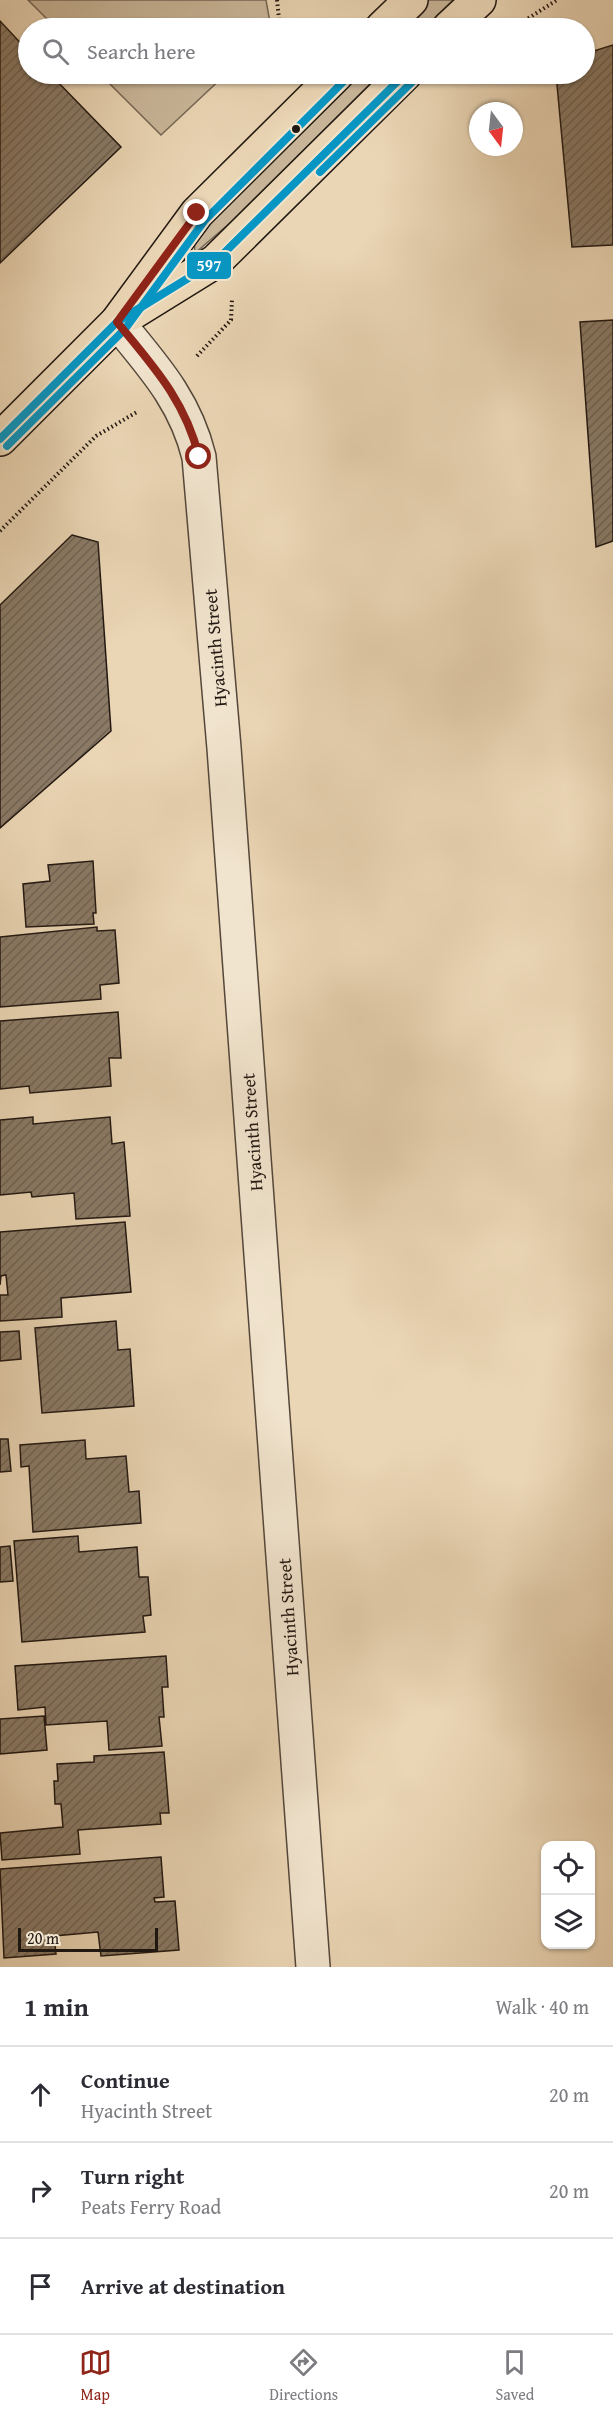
<!DOCTYPE html>
<html lang="en">
<head>
<meta charset="utf-8">
<style>
	body { margin:0; font-family:"Gentium Book Plus",serif; background:#f7f7f7; color:#2b2b33 }
	.controls { position:absolute; right:18px; bottom:18px; display:grid; overflow:hidden; border-radius:12px; box-shadow:0 2px 4px #0004 }
	.controls button { width:54px; height:54px; display:grid; place-items:center; padding:0; border:0; border-bottom:2px solid #e1e1e2; background:#fff; color:#2b2b33; font:30px sans-serif }
	.compass { position:absolute; left:469px; top:102px; width:54px; height:54px; border-radius:50%; background:#fff; box-shadow:0 2px 4px #0004; rotate:165deg }
	.scale { position:absolute; left:18px; bottom:15px; width:140px; box-sizing:border-box; padding-left:6px; border:3px solid #221812; border-top:0; font-size:16px; line-height:21px; white-space:nowrap; color:#221812; -webkit-text-stroke:4px #f1e4ce; paint-order:stroke }
	.stop { position:absolute; width:18px; height:18px; margin:-14px; border:4px solid #8f2418; border-radius:50%; background:#fff }
	.stop.end { background:#8f2418; border-color:#fff; box-shadow:0 2px 6px #0008 }
	.list { margin:0; padding:0; list-style:none }
	h2 { display:flex; justify-content:space-between; align-items:center; height:78px; margin:0; padding:0 24px; font-size:26px }
	h2 small { font-size:20px; font-weight:400; color:#7c7c81 }
	.list li { display:grid; grid-template-columns:39px 1fr auto; gap:18px; align-items:center; box-sizing:border-box; height:96px; padding:0 24px; border-top:2px solid #e1e1e2 }
	.list b { display:block; font-size:22px; white-space:nowrap }
	.list p { margin:0; font-size:20px; white-space:nowrap; color:#7c7c81 }
	.list em { font-size:20px; font-style:normal; color:#7c7c81 }
	.icon { flex:none; width:33px; height:33px; fill:none; stroke:currentColor; stroke-width:2; stroke-linecap:round; stroke-linejoin:round }
	.map { position:relative; flex:none; width:613px; height:1967px; overflow:hidden }
	.search { position:absolute; background:#fff; box-shadow:0 2px 4px #0004; left:18px; right:18px; top:18px; height:66px; display:flex; align-items:center; gap:15px; box-sizing:border-box; padding:0 21px; border-radius:33px; color:#7c7c81; font-size:22px }
	.sheet { height:366px; background:#fff }
	nav { display:flex; justify-content:space-around; align-items:center; box-sizing:border-box; height:84px; border-top:2px solid #e1e1e2; background:#fff; font-size:16px; color:#7c7c81 }
	nav a { display:grid; justify-items:center; gap:3px }
	nav .on { color:#8f2418 }
	.map>svg:first-child { display:block }
	.green { fill:#c8b598; stroke:#756655; stroke-width:1.5 }
	.building { fill:url(#building-hatch); stroke:#221812; stroke-width:1.5 }
	.lines { fill:none; stroke-linecap:round; stroke-linejoin:round }
	.minor-casing { stroke:#54473a; stroke-width:36 }
	.major-casing { stroke:#221812; stroke-width:36 }
	.path { stroke:#221812; stroke-width:4; stroke-dasharray:1.5 3; stroke-linecap:butt }
	.minor { stroke:#f1e4ce; stroke-width:33 }
	.major { stroke:#ead5b4; stroke-width:33 }
	.bus-1-casing { stroke:#f1e4ce; stroke-width:12 }
	.bus-2-casing { stroke:#f1e4ce; stroke-width:12 }
	.bus-1 { stroke:#0796c3; stroke-width:8 }
	.bus-2 { stroke:#0796c3; stroke-width:8 }
	.route { stroke:#8f2418; stroke-width:8 }
	.bus-dot { fill:#221812; stroke:#f1e4ce; stroke-width:2 }
	.labels { text-anchor:middle; dominant-baseline:central; stroke-width:6; stroke-linejoin:round; paint-order:stroke }
	.street-label { font-size:18px; fill:#221812; stroke:#f1e4ce }
	.line-badge { stroke:#f1e4ce; stroke-width:2 }
	.badge-label { font-size:16px; text-anchor:middle; font-weight:bold; fill:#fff }
</style>
</head>
<body>
<div class="map">
<svg width="613" height="1967" viewBox="0 0 613 1967">
	<defs>
		<pattern id="building-hatch" width="6" height="6" patternUnits="userSpaceOnUse" patternTransform="scale(1.5)"><rect width="6" height="6" fill="#8a7a66"/><path d="M-1 1l2-2M0 6l6-6M5 7l2-2" fill="none" stroke="#706353"/></pattern>
	</defs>
	<rect width="100%" height="100%" fill="#ead5b4"/>
	<filter id="stains"><feTurbulence type="fractalNoise" baseFrequency=".00333" numOctaves="4"/><feColorMatrix values="0 0 0 0 .2 0 0 0 0 .09 0 0 0 0 .02 0 0 0 .5 -.17"/></filter>
	<radialGradient id="worn" r=".72"><stop offset=".6" stop-color="#630" stop-opacity="0"/><stop offset="1" stop-color="#630" stop-opacity=".3"/></radialGradient>
	<path class="green" d="M28 0H266L271 28H56Z
		M428 0H453L425 28H400Z
		M100 74H226L161 135Z
		M355 74H380L237 217 195 253C195 250 194 247 195 244 202 215 327 102 355 74Z"/>
	<path class="building" d="M0 21 28 51V74H50L121 147 0 263Z
		M613 45V245L572 247 556 74H584V54Z
		M613 320V541L596 547 580 322Z
		M72 535 98 542 111 731 0 828V605Z
		M93 861 96 913H93L94 924 26 927 23 884 50 881 48 865Z
		M97 927V931L115 930 119 983 100 985 101 999 0 1007V937Z
		M118 1012 121 1058H109L111 1086 30 1093 29 1086 0 1089V1021Z
		M33 1117V1124L110 1117 112 1144 124 1142 130 1216 76 1219 74 1193 32 1197 31 1192 0 1195V1120Z
		M125 1222 131 1292 61 1298 62 1317 0 1321V1295H8L6 1275 1 1276 0 1285V1232Z
		M116 1321 118 1350 130 1349 134 1406 42 1413 35 1328Z
		M19 1331 21 1359 0 1361V1332Z
		M0 1439H8L11 1471 0 1472Z
		M85 1440 86 1459 126 1456 129 1492 139 1491 141 1523 33 1532 29 1466 21 1467 20 1445Z
		M78 1536 79 1552 137 1547 139 1577H148L151 1615 143 1616 145 1632 22 1642 14 1541Z
		M10 1546 13 1581 0 1582V1547Z
		M166 1656 168 1687H162L164 1717H159L162 1746 109 1750 107 1721 46 1725 45 1707 18 1710 15 1666Z
		M44 1716 47 1750 0 1754V1719Z
		M164 1752 169 1813H160L161 1824 78 1830 80 1854 2 1860 0 1833 63 1827 61 1804H55L54 1781H58L57 1764 94 1762V1756Z
		M161 1857 164 1897 154 1898 155 1902 175 1901 179 1950 101 1956 98 1932 54 1936 56 1954 4 1958 0 1869Z"/>
	<g class="lines">
		<defs>
			<path id="minor" d="M117 322C153 366 185 400 199 457L224 748 313 1967"/>
			<path id="major" d="M382 28 411 0
				M449 28 479 0
				M132 313 216 261 405 74
				M0 439 117 322 197 213 337 74"/>
		</defs>
		<use href="#minor" class="minor-casing"/>
		<use href="#major" class="major-casing"/>
		<path class="path" d="M277 0 280 28
			M513 28 557 0
			M446 80 455 74
			M197 356 231 320 232 299
			M0 531 96 436 137 412"/>
		<use href="#minor" class="minor"/>
		<use href="#major" class="major"/>
		<defs>
			<path id="bus-1" d="M0 439 117 322 216 261 405 74"/>
			<path id="bus-2" d="M320 172 412 82
				M7 446 125 329 205 220 344 81"/>
		</defs>
		<use href="#bus-1" class="bus-1-casing"/>
		<use href="#bus-2" class="bus-2-casing"/>
		<use href="#bus-1" class="bus-1"/>
		<use href="#bus-2" class="bus-2"/>
	</g>
	<g class="lines">
		<path class="route" d="M197 213 117 322C153 366 185 400 199 457"/>
	</g>
	<circle class="bus-dot" cx="296" cy="129" r="5"/>
	<g class="labels">
		<g class="street-label">
			<text transform="translate(215 648) rotate(-95)">Hyacinth Street</text>
			<text transform="translate(252 1132) rotate(-94)">Hyacinth Street</text>
			<text transform="translate(288 1617) rotate(-94)">Hyacinth Street</text>
		</g>
	</g>
	<rect class="line-badge" x="186" y="251" width="46" height="29" rx="6" fill="#0796c3"/>
	<g class="badge-label">
		<text x="209" y="271">597</text>
	</g>
	<rect width="100%" height="100%" filter="url(#stains)"/>
	<rect width="100%" height="100%" fill="url(#worn)"/>
</svg>
<div class="controls">
<button><svg class="icon" aria-label="locate" viewBox="0 0 24 24"><circle cx="12" cy="12" r="6"/><path d="M12 2v4M12 18v4M2 12h4M18 12h4"/></svg></button>
<button><svg class="icon" aria-label="layers" viewBox="0 0 24 24"><path d="M12 4l9 5-9 5-9-5zM3 14l9 5 9-5"/></svg></button>
</div>
<svg class="compass" viewBox="-18 -18 36 36"><path d="M0-13l5 13h-10z" fill="#e53935"/><path d="M0 13l5-13h-10z" fill="#7c7c81"/></svg>
<div class="scale">20 m</div>
<div class="stop" style="left:199px;top:457px"></div>
<div class="stop end" style="left:197px;top:213px"></div>
<div class="search"><svg class="icon" aria-label="search" viewBox="0 0 24 24"><circle cx="10" cy="10" r="6"/><path d="M15 15l6 6"/></svg>Search here</div>
</div>
<section class="sheet">
<h2>1 min<small>Walk · 40 m</small></h2>
<ul class="list">
<li><svg class="icon" aria-label="ahead" viewBox="0 0 24 24"><path d="M12 20V5M6 11l6-6 6 6"/></svg><div><b>Continue</b><p>Hyacinth Street</p></div><em>20 m</em></li>
<li><svg class="icon" aria-label="right" viewBox="0 0 24 24"><path d="M7 20v-9h11M14 6l5 5-5 5"/></svg><div><b>Turn right</b><p>Peats Ferry Road</p></div><em>20 m</em></li>
<li><svg class="icon" aria-label="arrive" viewBox="0 0 24 24"><path d="M6 21V4h12l-3 4 3 4H6"/></svg><div><b>Arrive at destination</b></div></li>
</ul>
</section>
<nav>
<a class="on"><svg class="icon" aria-label="map" viewBox="0 0 24 24"><path d="M3 6l6-2 6 2 6-2v14l-6 2-6-2-6 2zM9 4v14M15 6v14"/></svg>Map</a>
<a><svg class="icon" aria-label="directions" viewBox="0 0 24 24"><path d="M12 3l9 9-9 9-9-9zM9 14v-3h6M13 9l2 2-2 2"/></svg>Directions</a>
<a><svg class="icon" aria-label="saved" viewBox="0 0 24 24"><path d="M7 4h10v16l-5-4-5 4z"/></svg>Saved</a>
</nav>
</body>
</html>
